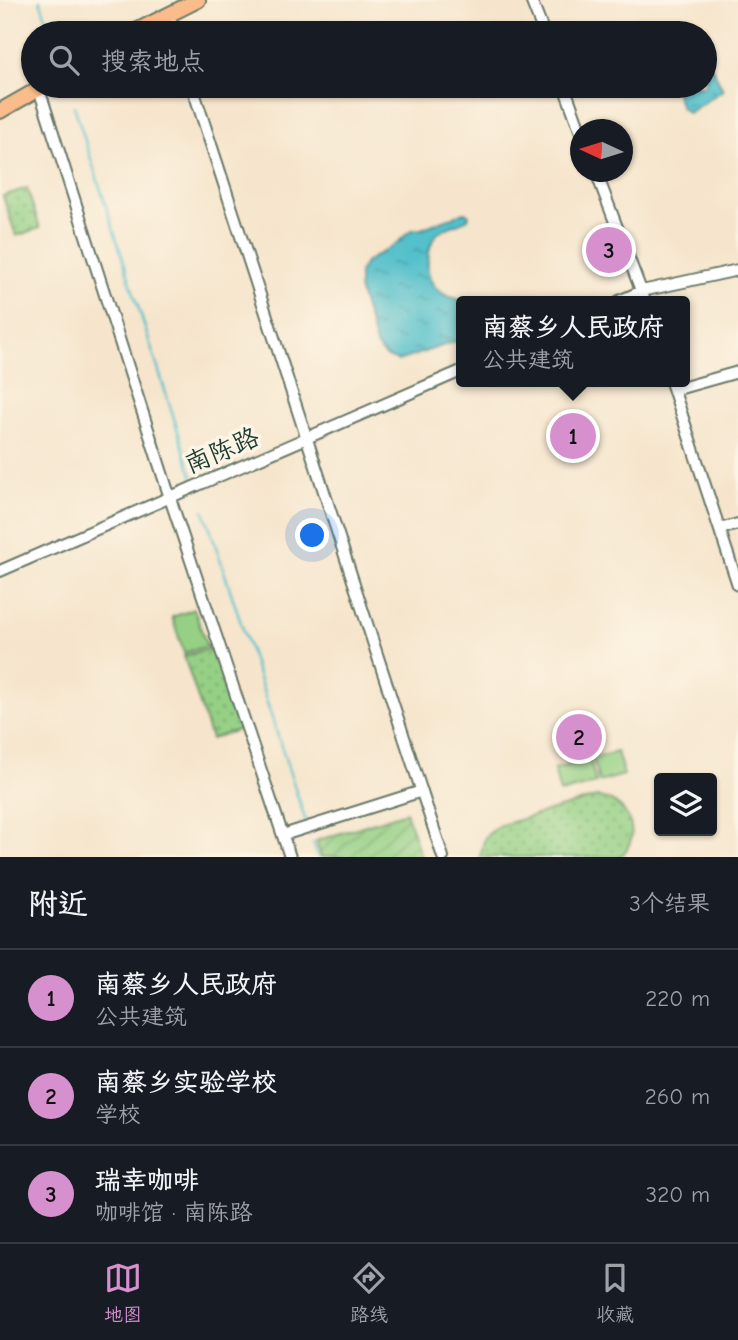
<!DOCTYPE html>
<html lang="zh">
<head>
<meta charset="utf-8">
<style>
	body { margin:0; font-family:"Comic Neue","LXGW WenKai TC",sans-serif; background:#20242c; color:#f1f3f6 }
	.controls { position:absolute; right:21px; bottom:21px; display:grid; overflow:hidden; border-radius:7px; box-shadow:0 2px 5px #0004 }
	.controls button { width:63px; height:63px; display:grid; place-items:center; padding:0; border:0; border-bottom:2px solid #363941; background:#171b24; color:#f1f3f6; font:35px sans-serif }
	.compass { position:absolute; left:570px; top:119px; width:63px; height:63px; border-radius:50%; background:#171b24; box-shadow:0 2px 5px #0004; rotate:274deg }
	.you { position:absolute; left:313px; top:536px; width:24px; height:24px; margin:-18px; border:5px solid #fff; border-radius:50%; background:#1a73e8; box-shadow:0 0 0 10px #1a73e833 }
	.badge { display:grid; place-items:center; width:46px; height:46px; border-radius:50%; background:#d690ce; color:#111; font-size:23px; font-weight:700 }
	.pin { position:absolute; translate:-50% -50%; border:4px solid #fff; box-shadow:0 2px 7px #0006 }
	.popup { position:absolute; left:456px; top:296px; width:234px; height:91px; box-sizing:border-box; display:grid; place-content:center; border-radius:7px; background:#171b24; filter:drop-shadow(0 2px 5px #0005); font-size:23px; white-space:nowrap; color:#9ea1a6 }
	.popup b { font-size:26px; color:#f1f3f6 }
	.popup::after { content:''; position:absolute; left:50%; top:100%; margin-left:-14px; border:14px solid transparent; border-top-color:#171b24 }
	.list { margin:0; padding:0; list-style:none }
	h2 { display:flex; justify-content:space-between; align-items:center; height:91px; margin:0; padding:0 28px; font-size:30px }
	h2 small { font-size:23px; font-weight:400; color:#9ea1a6 }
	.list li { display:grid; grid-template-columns:46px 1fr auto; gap:21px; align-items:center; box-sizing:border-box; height:98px; padding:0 28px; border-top:2px solid #363941 }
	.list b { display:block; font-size:26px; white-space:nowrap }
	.list p { margin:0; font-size:23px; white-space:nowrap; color:#9ea1a6 }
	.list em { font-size:23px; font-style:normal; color:#9ea1a6 }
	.icon { flex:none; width:38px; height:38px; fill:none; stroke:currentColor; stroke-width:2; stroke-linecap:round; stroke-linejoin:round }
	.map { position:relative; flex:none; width:738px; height:857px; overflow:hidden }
	.search { position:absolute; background:#171b24; box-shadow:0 2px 5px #0004; left:21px; right:21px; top:21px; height:77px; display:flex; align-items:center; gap:18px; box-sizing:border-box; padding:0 24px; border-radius:38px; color:#9ea1a6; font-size:26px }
	.sheet { height:385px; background:#171b24 }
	nav { display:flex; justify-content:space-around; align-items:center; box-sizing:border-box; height:98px; border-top:2px solid #363941; background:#171b24; font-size:19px; color:#9ea1a6 }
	nav a { display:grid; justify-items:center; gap:4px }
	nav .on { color:#d690ce }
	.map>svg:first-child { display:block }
	.grass { fill:url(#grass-dots); stroke:#5a865c; stroke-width:2 }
	.garden { fill:url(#garden-furrows); stroke:#5a865c; stroke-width:2 }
	.pitch { fill:#95d085; stroke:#5a865c; stroke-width:2 }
	.water { fill:url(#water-ripples); stroke:#397e80; stroke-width:2 }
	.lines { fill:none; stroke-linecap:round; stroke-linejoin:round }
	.stream { stroke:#53c0cb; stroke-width:2.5 }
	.minor-casing { stroke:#6a7869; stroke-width:14 }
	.major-casing { stroke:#6a7869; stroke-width:18 }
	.minor { stroke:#fff; stroke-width:10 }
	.major { stroke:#fabc8b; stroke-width:14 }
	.labels { text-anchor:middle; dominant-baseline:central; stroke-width:7; stroke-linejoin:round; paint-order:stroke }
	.street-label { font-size:26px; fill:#1f3d34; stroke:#fcf5e5 }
</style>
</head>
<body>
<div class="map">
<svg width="738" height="857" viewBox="0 0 738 857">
	<defs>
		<pattern id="grass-dots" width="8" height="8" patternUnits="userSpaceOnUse" patternTransform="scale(1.75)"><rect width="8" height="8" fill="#95d085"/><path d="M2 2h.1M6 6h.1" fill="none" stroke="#79aa6e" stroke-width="1.8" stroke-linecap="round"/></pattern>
		<pattern id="garden-furrows" width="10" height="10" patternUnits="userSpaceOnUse" patternTransform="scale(1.75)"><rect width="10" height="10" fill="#95d085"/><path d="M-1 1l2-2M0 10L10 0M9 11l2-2" fill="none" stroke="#79aa6e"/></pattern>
		<pattern id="water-ripples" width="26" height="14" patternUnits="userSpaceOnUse" patternTransform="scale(1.75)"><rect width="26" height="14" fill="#53c0cb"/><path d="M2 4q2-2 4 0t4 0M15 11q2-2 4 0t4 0" fill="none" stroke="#449da6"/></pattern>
	</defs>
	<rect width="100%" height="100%" fill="#fcf5e5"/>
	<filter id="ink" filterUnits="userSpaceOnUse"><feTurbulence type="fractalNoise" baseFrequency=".0143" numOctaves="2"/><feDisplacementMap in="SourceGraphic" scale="14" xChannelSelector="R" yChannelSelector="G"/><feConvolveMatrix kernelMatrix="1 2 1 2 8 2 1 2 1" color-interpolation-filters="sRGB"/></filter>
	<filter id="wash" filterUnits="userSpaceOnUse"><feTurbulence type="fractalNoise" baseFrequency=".00686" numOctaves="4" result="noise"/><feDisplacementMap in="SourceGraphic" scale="28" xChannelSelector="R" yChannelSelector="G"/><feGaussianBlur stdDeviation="1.57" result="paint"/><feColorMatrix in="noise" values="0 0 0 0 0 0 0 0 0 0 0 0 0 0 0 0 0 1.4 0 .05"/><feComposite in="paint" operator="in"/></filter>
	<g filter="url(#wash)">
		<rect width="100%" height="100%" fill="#f6e5cc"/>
		<path class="grass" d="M27 188 40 228 16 236 3 196Z
			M217 646 243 728 211 739 184 656Z
			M597 797C626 799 645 835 620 857H480L485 837 498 826Z"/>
		<path class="garden" d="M406 812 421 857H321L316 841Z"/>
		<path class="pitch" d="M194 609 207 646 184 653 172 617Z
			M617 752 624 775 599 782 593 758Z
			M590 760 596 783 560 793 554 769Z"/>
		<path class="water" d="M705 53 723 90 688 113 681 107 673 86H705Z
			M465 212 469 215 468 219C459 224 446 227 438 233 432 238 430 246 429 253 423 282 438 298 466 300L461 301 459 340 398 361 387 357 377 347 359 289V273L366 262 396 244 411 230 421 229Z"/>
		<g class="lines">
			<path class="stream" d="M40 0 51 33
				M74 106 193 478
				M204 510 306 822
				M313 843 318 857"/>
		</g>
	</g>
	<g filter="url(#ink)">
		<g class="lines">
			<defs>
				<path id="minor" d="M531 0 544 33
					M168 13 175 33
					M192 86 443 857
					M564 86 580 130
					M39 89 170 498 290 857
					M596 172 645 301
					M619 301 642 291 738 270
					M671 382 738 585
					M674 390 738 372
					M720 529 738 524
					M0 571 461 371
					M283 835 422 791"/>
				<path id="major" d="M132 33 198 0
					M0 111 44 86"/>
			</defs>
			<use href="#minor" class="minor-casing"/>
			<use href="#major" class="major-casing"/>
			<use href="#minor" class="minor"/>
			<use href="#major" class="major"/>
		</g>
	</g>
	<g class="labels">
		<g class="street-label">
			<text transform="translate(222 451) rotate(-23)">南陈路</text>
		</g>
	</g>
</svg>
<div class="controls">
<button><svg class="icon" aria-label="layers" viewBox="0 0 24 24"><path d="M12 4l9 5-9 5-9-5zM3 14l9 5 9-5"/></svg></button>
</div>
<svg class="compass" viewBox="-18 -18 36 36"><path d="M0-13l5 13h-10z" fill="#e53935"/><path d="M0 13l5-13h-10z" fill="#9ea1a6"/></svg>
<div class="you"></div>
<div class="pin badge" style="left:573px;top:436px">1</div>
<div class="popup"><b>南蔡乡人民政府</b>公共建筑</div>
<div class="pin badge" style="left:579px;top:737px">2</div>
<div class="pin badge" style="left:609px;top:250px">3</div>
<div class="search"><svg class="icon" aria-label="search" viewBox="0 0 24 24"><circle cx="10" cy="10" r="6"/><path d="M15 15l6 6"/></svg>搜索地点</div>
</div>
<section class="sheet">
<h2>附近<small>3个结果</small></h2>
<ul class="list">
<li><span class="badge">1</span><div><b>南蔡乡人民政府</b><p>公共建筑</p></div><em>220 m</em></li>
<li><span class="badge">2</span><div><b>南蔡乡实验学校</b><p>学校</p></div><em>260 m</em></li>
<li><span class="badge">3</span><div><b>瑞幸咖啡</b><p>咖啡馆 · 南陈路</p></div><em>320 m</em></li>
</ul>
</section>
<nav>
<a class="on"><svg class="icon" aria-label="map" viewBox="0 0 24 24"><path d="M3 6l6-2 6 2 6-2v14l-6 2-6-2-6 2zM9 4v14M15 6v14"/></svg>地图</a>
<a><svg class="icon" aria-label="directions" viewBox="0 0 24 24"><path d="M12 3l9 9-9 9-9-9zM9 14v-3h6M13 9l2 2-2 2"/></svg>路线</a>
<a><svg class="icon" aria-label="saved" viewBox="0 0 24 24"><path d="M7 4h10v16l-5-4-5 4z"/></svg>收藏</a>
</nav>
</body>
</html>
